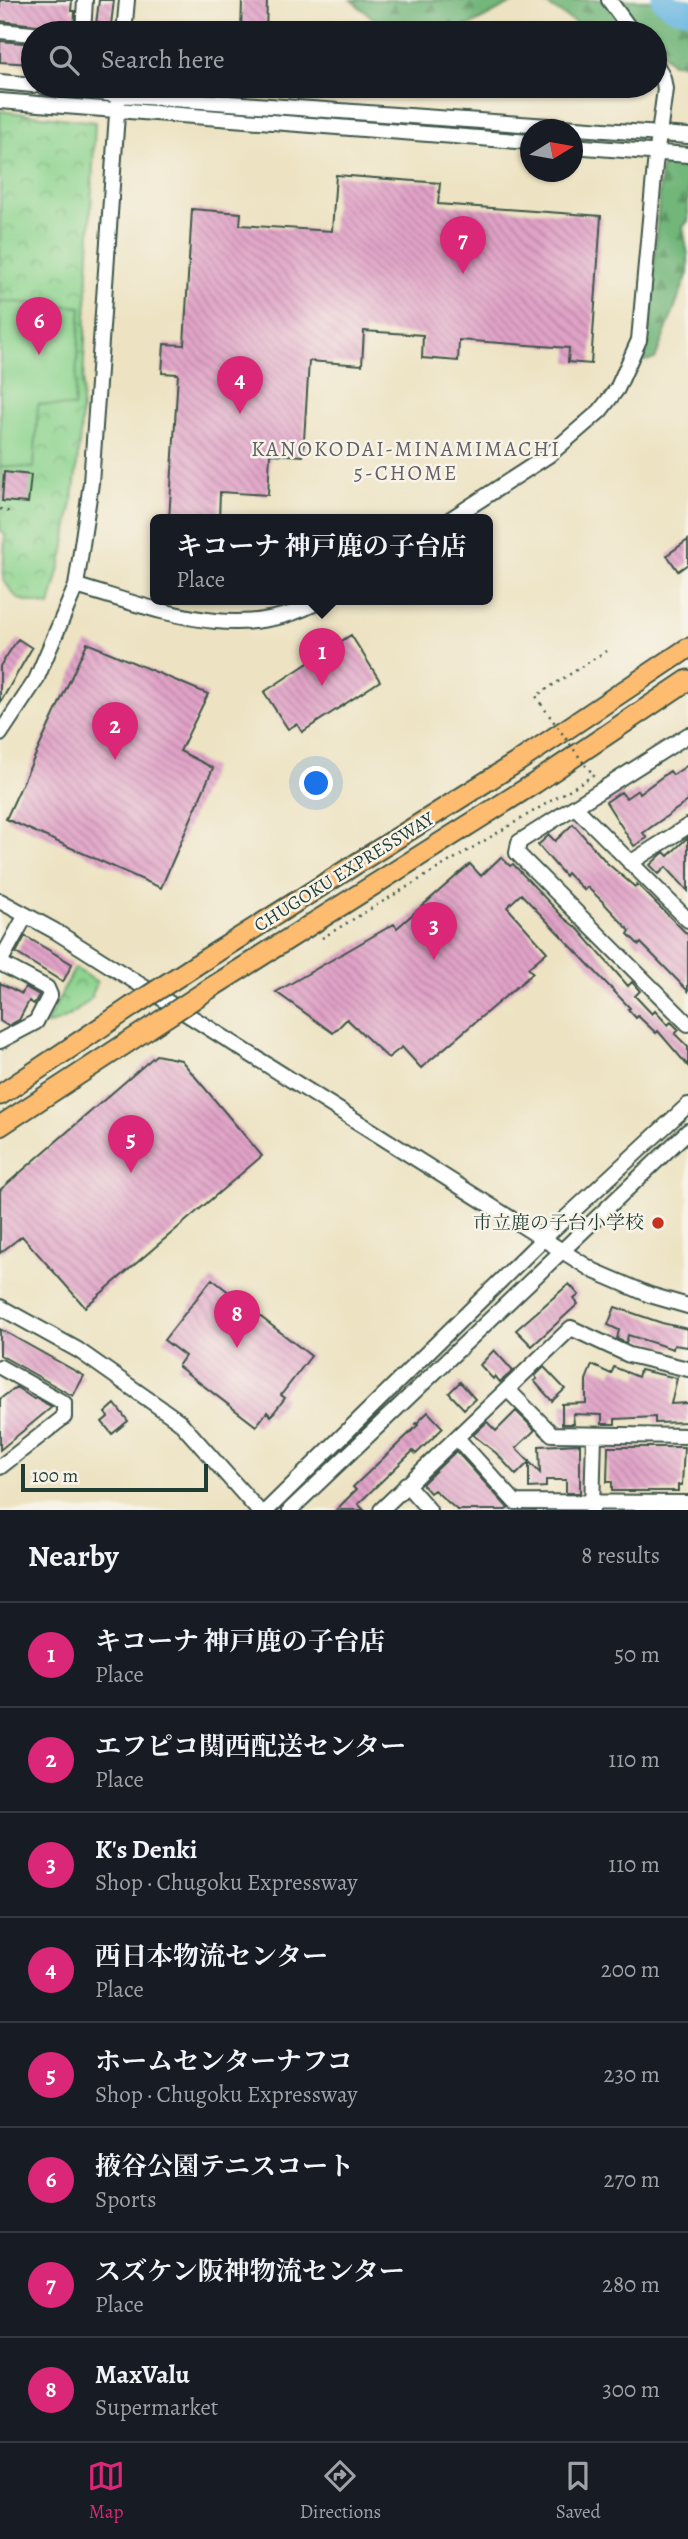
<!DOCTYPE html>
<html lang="en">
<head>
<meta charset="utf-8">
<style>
	body { margin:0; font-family:Alegreya,"Noto Serif JP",serif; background:#242831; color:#f1f3f6 }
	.compass { position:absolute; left:520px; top:119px; width:63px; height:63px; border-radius:50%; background:#171b24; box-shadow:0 2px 5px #0004; rotate:79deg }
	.scale { position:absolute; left:21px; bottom:18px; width:187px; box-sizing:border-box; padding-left:7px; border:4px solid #1f3d34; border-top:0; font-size:19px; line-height:24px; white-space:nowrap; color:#1f3d34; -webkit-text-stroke:5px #f7f3e8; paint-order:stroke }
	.you { position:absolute; left:317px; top:784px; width:24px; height:24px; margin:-18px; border:5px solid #fff; border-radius:50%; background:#1a73e8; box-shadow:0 0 0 10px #1a73e833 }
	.badge { display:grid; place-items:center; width:46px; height:46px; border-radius:50%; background:#db2777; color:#fff; font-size:23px; font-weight:700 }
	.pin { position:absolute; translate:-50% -58px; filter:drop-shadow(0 2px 4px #0008) }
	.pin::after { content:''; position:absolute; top:37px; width:24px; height:21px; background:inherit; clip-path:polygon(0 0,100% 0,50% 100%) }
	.popup { position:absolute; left:150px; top:514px; width:343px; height:91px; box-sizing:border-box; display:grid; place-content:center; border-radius:10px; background:#171b24; filter:drop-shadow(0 2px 5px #0005); font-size:23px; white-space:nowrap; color:#9ea1a6 }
	.popup b { font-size:26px; color:#f1f3f6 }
	.popup::after { content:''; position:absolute; left:50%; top:100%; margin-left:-14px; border:14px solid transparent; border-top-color:#171b24 }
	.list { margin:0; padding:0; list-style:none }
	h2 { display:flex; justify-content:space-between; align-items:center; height:91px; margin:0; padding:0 28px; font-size:30px }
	h2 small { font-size:23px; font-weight:400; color:#9ea1a6 }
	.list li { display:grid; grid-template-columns:46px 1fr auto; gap:21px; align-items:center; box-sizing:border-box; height:105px; padding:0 28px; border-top:2px solid #363941 }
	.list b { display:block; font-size:26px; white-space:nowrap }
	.list p { margin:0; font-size:23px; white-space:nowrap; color:#9ea1a6 }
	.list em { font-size:23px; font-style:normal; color:#9ea1a6 }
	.icon { flex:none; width:38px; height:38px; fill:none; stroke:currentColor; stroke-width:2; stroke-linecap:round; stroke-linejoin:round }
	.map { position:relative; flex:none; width:688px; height:1510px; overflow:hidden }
	.search { position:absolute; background:#171b24; box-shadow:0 2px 5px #0004; left:21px; right:21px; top:21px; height:77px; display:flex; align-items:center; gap:18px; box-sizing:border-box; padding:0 24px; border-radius:38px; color:#9ea1a6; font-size:26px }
	.sheet { height:931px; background:#171b24 }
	nav { display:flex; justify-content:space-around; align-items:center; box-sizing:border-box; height:98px; border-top:2px solid #363941; background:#171b24; font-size:19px; color:#9ea1a6 }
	nav a { display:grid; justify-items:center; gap:4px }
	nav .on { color:#db2777 }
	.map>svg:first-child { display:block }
	.forest { fill:url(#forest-firs); stroke:#487a57; stroke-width:2 }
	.park { fill:url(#park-crowns); stroke:#568862; stroke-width:2 }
	.pitch { fill:#8dd48f; stroke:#568862; stroke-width:2 }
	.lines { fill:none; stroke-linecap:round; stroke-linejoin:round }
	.river { stroke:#68b6e2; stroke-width:23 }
	.building { fill:url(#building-back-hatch) }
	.minor-casing { stroke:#3e5649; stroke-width:18 }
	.highway-casing { stroke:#3e5649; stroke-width:23 }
	.path { stroke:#3e5649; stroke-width:2.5; stroke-dasharray:2 5; stroke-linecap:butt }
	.minor { stroke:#fff; stroke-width:14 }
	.highway { stroke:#fdbc70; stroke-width:19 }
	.highway-bridge-casing { stroke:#3e5649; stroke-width:23; stroke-linecap:butt }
	.path-bridge { stroke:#3e5649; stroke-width:2.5; stroke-dasharray:2 5; stroke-linecap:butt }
	.highway-bridge { stroke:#fdbc70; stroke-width:19 }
	.poi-dot { fill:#c8321e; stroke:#f7f3e8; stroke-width:2.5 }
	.labels { text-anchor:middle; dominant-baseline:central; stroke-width:5; stroke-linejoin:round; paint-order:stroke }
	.street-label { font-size:19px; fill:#1f3d34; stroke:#f7f3e8 }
	.poi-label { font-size:19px; fill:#1f3d34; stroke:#f7f3e8; text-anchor:end }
	.neighbourhood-label { font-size:21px; letter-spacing:2px; fill:#636067; stroke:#f7f3e8 }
</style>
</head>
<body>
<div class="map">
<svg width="688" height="1510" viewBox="0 0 688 1510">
	<defs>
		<pattern id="forest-firs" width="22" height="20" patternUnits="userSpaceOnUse" patternTransform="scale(1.75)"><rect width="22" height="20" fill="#72b67a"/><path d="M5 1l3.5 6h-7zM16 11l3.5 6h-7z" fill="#5d9565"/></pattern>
		<pattern id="park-crowns" width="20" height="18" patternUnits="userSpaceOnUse" patternTransform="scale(1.75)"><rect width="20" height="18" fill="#8dd48f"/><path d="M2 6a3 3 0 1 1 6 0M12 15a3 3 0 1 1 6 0" fill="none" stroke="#73ad76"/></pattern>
		<pattern id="building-back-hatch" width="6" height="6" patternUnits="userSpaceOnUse" patternTransform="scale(1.75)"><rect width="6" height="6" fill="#e1a2c7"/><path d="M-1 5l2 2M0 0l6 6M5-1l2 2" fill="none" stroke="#b685a2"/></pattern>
	</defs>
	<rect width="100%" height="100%" fill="#f7f3e8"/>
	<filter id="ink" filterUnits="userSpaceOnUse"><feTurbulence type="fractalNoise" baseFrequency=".0143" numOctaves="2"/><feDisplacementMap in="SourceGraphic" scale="14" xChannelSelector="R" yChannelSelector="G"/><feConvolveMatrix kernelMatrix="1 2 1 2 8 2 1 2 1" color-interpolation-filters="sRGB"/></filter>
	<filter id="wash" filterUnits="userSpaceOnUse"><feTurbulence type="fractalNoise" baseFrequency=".00686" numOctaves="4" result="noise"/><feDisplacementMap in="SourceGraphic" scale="28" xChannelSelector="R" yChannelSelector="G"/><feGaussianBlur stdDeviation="1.57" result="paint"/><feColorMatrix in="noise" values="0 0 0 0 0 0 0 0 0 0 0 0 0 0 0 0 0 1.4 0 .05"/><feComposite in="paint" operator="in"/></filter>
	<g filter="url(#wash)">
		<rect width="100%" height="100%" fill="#ede3c3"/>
		<path class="forest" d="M351 0H656L688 20V64L672 63 655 46V33H583L580 26 541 1 526 0 510 4 471 25 433 32 378 22Z
			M675 160 688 162V221L683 227 688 256V273L655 359 638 362 650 325 661 168Z"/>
		<path class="park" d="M0 111 95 122 81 426 75 483 64 551 50 606 18 599 3 580 5 534 0 530Z
			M75 968 97 982 94 991 91 994 93 996C82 1008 63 1023 46 1024Z"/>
		<path class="pitch" d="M0 301 81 307 74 407 38 404 34 468 0 466Z"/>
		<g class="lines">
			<path class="river" d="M663 0 674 8 688 10"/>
		</g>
		<g id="blocks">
			<path class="building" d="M0 0H72L71 11H75L74 29 0 21Z
				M99 0H114L110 33H95Z
				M242 0H267L266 33H241Z
				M0 41 33 44V64L0 62Z
				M336 175 440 183 438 204 601 216 591 364 568 362 569 348 459 340 458 361 422 358 423 335 364 331 362 365 309 361 303 456 270 454 268 495 220 492 219 520H169L178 374 162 373 164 344 184 345 192 209 241 213 240 225 332 231Z
				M4 472 31 475 28 503 2 501Z
				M688 540V564L678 571 667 555Z
				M351 635 380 681 302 732 297 724 288 729 264 692Z
				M18 639 32 648 0 703V666Z
				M87 643 208 694 180 751 213 768 161 888 6 819Z
				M688 765V801L643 833 647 838 634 846 606 802 621 792 626 798 638 790 640 793 670 771 673 775Z
				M573 824 607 863 635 887 637 884 688 935V991L641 943 639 945 628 934 630 931 601 900 587 887 584 890 567 873 565 876 538 845 549 835 555 841Z
				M688 837V891L666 867 659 874 650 865 664 852 668 856Z
				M501 857 510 866 513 864 564 918 579 930 628 986 632 982 640 991 635 996 652 1014 655 1011 668 1025 671 1022 679 1030 675 1034 688 1047V1066L658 1031 656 1033 638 1016 636 1018 628 1009 630 1008 521 894 507 907 547 952 528 968 533 973 421 1068 402 1047 388 1058 347 1019 333 1033 276 992 394 924 397 928 470 864 481 876Z
				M25 936 72 964 63 982 16 953Z
				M0 983 22 994 25 987 39 995 34 1004 29 1001 19 1020 8 1026 0 1021Z
				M156 1055 181 1060 262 1156 85 1307 22 1236 0 1253V1190Z
				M212 1279 311 1356 281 1395 285 1398 271 1416 267 1412 256 1426 178 1366 185 1356 164 1340Z
				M569 1284 579 1295 574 1299 578 1304 532 1346 516 1330Z
				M615 1307 662 1323 688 1329V1347L674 1345 673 1349 628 1335 626 1343 617 1339 619 1330 608 1325Z
				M0 1329 84 1376 73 1396 0 1355Z
				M494 1350 513 1371 500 1382 495 1376 493 1379 480 1365Z
				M592 1365 611 1374 614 1367 638 1377 640 1370 677 1378 671 1404 688 1403V1422L655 1423V1417L615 1419V1424H602V1415L573 1414 574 1424H562V1404L586 1403V1380Z
				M544 1367 565 1389 552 1401 534 1381 537 1379 535 1376Z
				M460 1382 475 1399 464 1409 449 1393Z
				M16 1387 34 1399 36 1398 52 1407 0 1450V1399Z
				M115 1404 128 1421 112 1434 102 1422 108 1417 105 1413Z
				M516 1411 535 1430 516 1448 540 1473 539 1446 580 1444V1493H566V1480H546V1487L529 1488V1462L516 1475 496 1453 473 1435 487 1422 496 1431Z
				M428 1412 443 1428 416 1454 413 1451 358 1504 364 1510H336L356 1490 353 1487 418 1425 416 1424Z
				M608 1447H684L682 1485H678V1491H612V1482H607Z
				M456 1451 508 1508 506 1510H457L434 1490 430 1493 422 1484Z"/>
		</g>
	</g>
	<g filter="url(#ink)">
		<use href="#blocks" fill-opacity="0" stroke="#3e5649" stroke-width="2"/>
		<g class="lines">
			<defs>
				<path id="minor" d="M609 0 633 33
					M0 31 33 34
					M83 33 85 0
					M124 33 127 0
					M0 82 33 85
					M43 86 118 95 688 136
					M0 101 530 142
					M572 146 688 155
					M449 520 549 455 600 411 617 389 639 340 655 165 665 89 663 78 655 62
					M76 586C157 609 241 646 321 600
					M0 734 36 680 76 586 91 483 119 86
					M688 735 519 842 517 853 688 1024
					M575 807 688 920
					M630 863 688 826
					M0 901 55 931 594 1271 650 1295 688 1306
					M0 962 26 915
					M0 963 47 988 50 995 36 1022 0 1041
					M0 1307 78 1350 179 1421 258 1510
					M0 1367 64 1403V1417L0 1467
					M508 1390 552 1434 688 1436
					M457 1438 515 1502 688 1503
					M406 1484 429 1510
					M267 1510 544 1238 688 1105
					M290 1510 688 1131
					M381 1510 571 1328 629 1355 688 1369
					M592 1510 594 1435"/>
				<path id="highway" d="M196 965 519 761 688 648
					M212 987 535 783 688 680
					M0 1095 131 1007
					M0 1126 148 1029"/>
			</defs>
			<use href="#minor" class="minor-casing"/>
			<use href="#highway" class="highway-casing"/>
			<path class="path" d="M0 509 10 512
				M541 704 536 696 606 651
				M322 938 594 775 585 765"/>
			<use href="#minor" class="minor"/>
			<use href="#highway" class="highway"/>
			<defs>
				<path id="highway-bridge" d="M131 1007 196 965
					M148 1029 212 987"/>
			</defs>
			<use href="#highway-bridge" class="highway-bridge-casing"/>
			<path class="path-bridge" d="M541 704 585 765"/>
			<use href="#highway-bridge" class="highway-bridge"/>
		</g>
	</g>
	<circle class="poi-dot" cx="658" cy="1223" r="7"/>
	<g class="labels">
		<g class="street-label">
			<text transform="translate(344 872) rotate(-32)">CHUGOKU EXPRESSWAY</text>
		</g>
		<g class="poi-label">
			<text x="644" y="1223">市立鹿の子台小学校</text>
		</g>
		<g class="neighbourhood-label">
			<text x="406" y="449">KANOKODAI-MINAMIMACHI<tspan x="406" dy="24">5-CHOME</tspan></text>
		</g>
	</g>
</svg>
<svg class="compass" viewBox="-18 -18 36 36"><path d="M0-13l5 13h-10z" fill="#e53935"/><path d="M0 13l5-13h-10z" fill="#9ea1a6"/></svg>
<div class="scale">100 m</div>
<div class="you"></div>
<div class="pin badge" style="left:322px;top:686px">1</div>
<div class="popup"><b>キコーナ 神戸鹿の子台店</b>Place</div>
<div class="pin badge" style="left:115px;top:760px">2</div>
<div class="pin badge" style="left:434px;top:960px">3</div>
<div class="pin badge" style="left:240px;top:414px">4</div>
<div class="pin badge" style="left:131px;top:1173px">5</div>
<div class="pin badge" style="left:39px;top:355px">6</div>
<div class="pin badge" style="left:463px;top:274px">7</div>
<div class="pin badge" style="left:237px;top:1348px">8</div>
<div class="search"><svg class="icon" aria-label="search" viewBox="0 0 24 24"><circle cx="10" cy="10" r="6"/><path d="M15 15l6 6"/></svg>Search here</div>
</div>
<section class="sheet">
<h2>Nearby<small>8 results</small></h2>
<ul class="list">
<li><span class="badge">1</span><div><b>キコーナ 神戸鹿の子台店</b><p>Place</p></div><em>50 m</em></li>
<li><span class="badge">2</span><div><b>エフピコ関西配送センター</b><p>Place</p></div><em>110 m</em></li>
<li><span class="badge">3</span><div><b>K's Denki</b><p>Shop · Chugoku Expressway</p></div><em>110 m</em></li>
<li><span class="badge">4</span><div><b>西日本物流センター</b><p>Place</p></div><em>200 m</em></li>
<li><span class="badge">5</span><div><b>ホームセンターナフコ</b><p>Shop · Chugoku Expressway</p></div><em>230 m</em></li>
<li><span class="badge">6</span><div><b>掖谷公園テニスコート</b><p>Sports</p></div><em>270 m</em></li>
<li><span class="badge">7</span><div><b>スズケン阪神物流センター</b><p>Place</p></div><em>280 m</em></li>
<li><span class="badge">8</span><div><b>MaxValu</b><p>Supermarket</p></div><em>300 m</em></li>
</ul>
</section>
<nav>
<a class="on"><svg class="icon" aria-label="map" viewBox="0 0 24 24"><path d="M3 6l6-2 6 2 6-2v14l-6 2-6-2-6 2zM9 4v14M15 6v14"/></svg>Map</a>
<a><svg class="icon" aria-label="directions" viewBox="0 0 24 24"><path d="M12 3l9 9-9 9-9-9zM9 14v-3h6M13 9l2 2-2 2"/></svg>Directions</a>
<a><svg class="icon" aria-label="saved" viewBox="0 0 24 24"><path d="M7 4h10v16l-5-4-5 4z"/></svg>Saved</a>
</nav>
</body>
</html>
